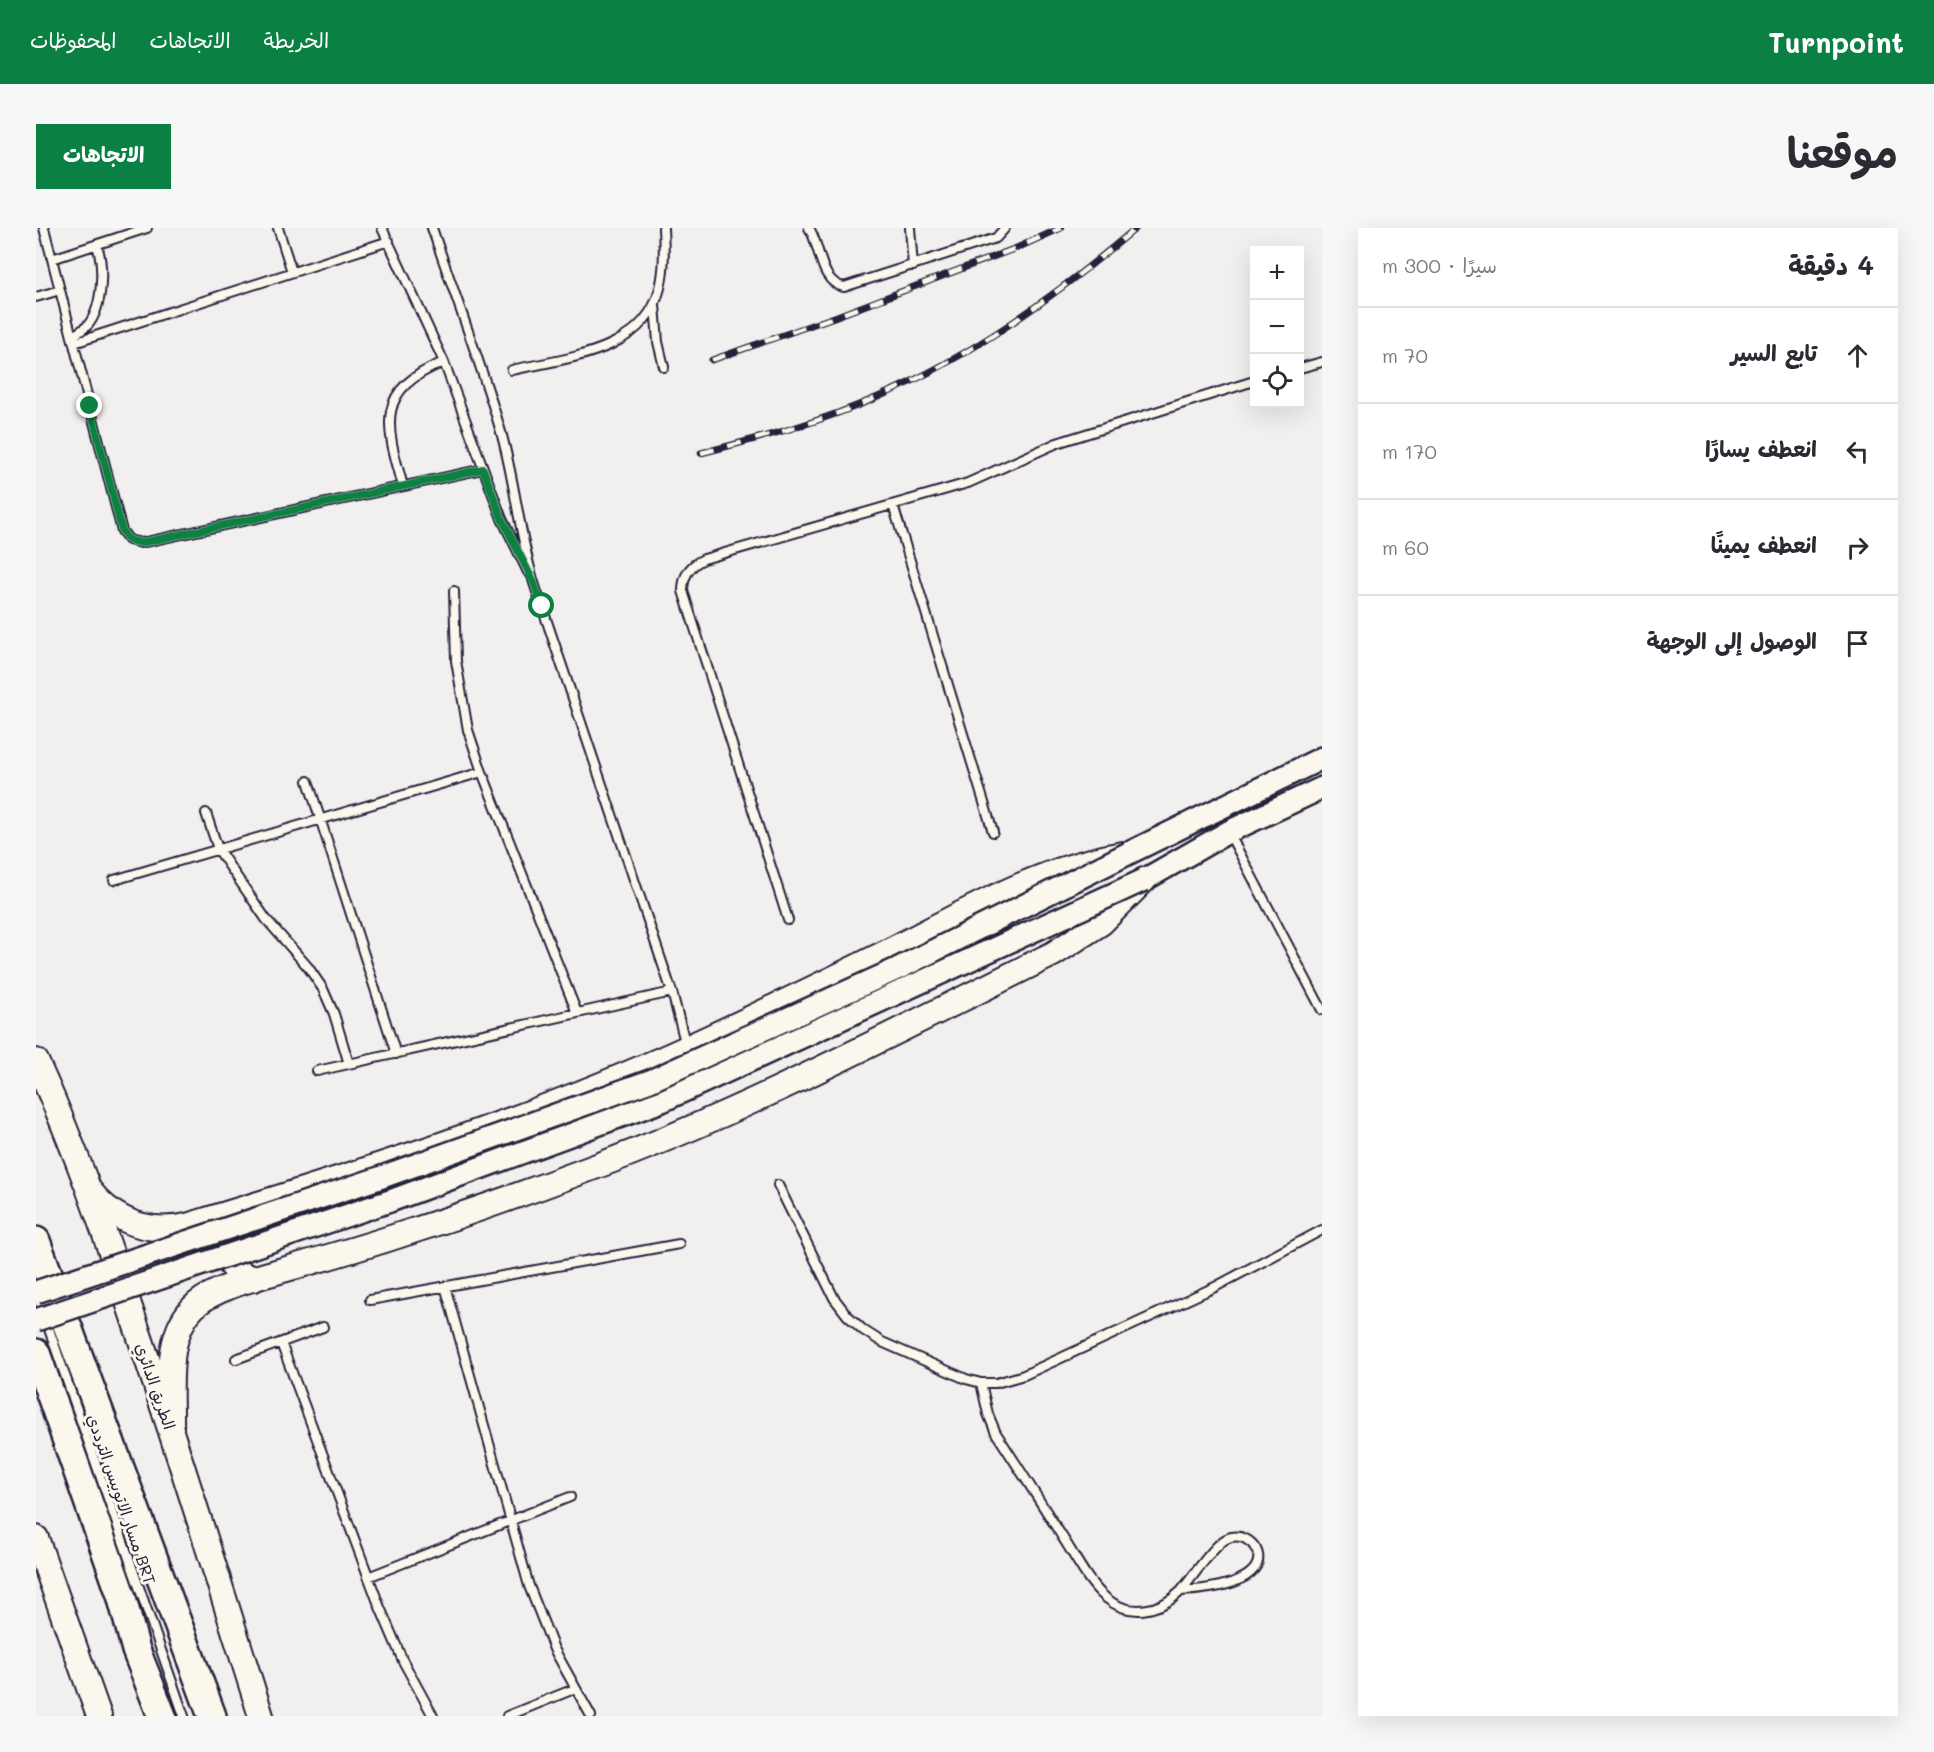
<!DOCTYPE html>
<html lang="ar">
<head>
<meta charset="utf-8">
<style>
	body { margin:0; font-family:Mali,"Playpen Sans Arabic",sans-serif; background:#f7f7f7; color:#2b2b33; direction:rtl }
	.controls { position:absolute; right:18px; top:18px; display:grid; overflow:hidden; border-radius:0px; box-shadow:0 6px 24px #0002 }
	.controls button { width:54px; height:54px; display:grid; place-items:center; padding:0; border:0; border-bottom:2px solid #e1e1e2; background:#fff; color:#2b2b33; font:30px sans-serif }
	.stop { position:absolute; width:18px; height:18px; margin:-14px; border:4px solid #0b8043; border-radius:50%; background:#fff }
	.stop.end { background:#0b8043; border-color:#fff; box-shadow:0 2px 6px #0008 }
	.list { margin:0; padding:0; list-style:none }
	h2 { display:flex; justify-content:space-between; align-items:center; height:78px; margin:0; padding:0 24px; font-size:26px }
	h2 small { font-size:20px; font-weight:400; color:#7c7c81 }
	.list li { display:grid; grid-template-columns:39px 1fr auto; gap:18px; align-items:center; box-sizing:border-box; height:96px; padding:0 24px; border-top:2px solid #e1e1e2 }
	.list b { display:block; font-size:22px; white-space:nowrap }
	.list em { font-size:20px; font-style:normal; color:#7c7c81 }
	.icon { flex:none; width:33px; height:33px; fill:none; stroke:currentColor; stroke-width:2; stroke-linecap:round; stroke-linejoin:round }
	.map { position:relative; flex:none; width:1286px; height:1488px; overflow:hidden; direction:ltr; border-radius:0px }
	header { display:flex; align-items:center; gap:36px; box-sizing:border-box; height:84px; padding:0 30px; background:#0b8043; color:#fff }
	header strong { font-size:28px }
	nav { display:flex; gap:33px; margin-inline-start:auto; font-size:21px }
	.intro { display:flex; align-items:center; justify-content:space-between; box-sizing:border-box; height:144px; padding:0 36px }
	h1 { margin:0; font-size:42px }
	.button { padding:15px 27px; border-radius:0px; background:#0b8043; color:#fff; font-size:21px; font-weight:700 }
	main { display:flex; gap:36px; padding:0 36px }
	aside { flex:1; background:#fff; border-radius:0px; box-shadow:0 6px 24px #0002 }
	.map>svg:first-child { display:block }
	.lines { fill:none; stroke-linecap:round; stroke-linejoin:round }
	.service-casing { stroke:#22223b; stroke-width:12 }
	.secondary-casing { stroke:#22223b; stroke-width:26 }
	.trunk-casing { stroke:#22223b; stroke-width:28 }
	.motorway-casing { stroke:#22223b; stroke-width:32 }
	.service { stroke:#fbf7ec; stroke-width:8 }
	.secondary { stroke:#fbf7ec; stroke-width:21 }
	.trunk { stroke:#fbf7ec; stroke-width:24 }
	.motorway { stroke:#fbf7ec; stroke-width:27 }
	.rail-casing { stroke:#22223b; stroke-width:7 }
	.rail { stroke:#fbf7ec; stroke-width:4.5; stroke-dasharray:14; stroke-linecap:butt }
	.secondary-bridge-casing { stroke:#22223b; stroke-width:26; stroke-linecap:butt }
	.secondary-bridge { stroke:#fbf7ec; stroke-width:21 }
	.route { stroke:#0b8043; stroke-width:8 }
	.labels { text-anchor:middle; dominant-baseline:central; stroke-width:6; stroke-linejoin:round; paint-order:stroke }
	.street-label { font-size:16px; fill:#22223b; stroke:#fbf7ec }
</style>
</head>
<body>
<header>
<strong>Turnpoint</strong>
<nav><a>الخريطة</a><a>الاتجاهات</a><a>المحفوظات</a></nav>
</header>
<div class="intro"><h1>موقعنا</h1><a class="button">الاتجاهات</a></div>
<main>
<aside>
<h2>4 دقيقة<small>سيرًا · 300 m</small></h2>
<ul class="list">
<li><svg class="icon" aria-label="ahead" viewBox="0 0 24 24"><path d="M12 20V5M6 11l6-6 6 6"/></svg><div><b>تابع السير</b></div><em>70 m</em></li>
<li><svg class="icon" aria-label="left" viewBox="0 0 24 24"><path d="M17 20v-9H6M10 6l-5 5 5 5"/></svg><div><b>انعطف يسارًا</b></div><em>170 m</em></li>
<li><svg class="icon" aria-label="right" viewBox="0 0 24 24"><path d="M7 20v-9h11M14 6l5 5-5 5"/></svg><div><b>انعطف يمينًا</b></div><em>60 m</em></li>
<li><svg class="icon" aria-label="arrive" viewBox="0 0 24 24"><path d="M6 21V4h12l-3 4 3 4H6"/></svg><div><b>الوصول إلى الوجهة</b></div></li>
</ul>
</aside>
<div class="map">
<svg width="1286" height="1488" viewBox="0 0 1286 1488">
	<rect width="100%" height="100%" fill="#f2efef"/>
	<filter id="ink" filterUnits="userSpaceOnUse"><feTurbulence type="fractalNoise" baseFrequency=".0167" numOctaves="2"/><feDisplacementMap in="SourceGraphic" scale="12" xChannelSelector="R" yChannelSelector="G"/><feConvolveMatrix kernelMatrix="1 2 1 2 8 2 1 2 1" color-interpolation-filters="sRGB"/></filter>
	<g filter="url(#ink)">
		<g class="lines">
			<defs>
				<path id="service" d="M8 0 86 303 93 312 105 315 447 241
					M242 0 256 44
					M346 0 408 134 466 291 492 344
					M396 0C419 68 445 135 465 204 479 254 483 305 498 355L636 764 650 818
					M773 0C785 18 783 54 808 59L960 10 969 0
					M874 0 877 38
					M16 31 111 0
					M0 69 24 62
					M619 77 622 114 628 139
					M36 109C41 105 47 102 52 97 67 79 68 38 61 17
					M38 115 353 13
					M1264 140 1286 134
					M476 142C529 130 609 125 624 60 629 40 628 20 627 0
					M367 258C350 198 338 162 408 134
					M857 277 957 604
					M418 363 420 433 432 502 446 544 541 785
					M272 553 360 826
					M170 585 182 621 194 639 230 691 272 739 287 761 298 786 313 836
					M1193 605 1286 782
					M78 652 446 544
					M752 692 647 363C647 347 654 337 668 331L932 255 1021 215 1218 153
					M281 843 636 764
					M742 957 798 1070 811 1087 827 1102 846 1114 930 1151 945 1155H960L988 1147 1179 1059 1286 1002
					M409 1058 493 1358 518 1421 555 1488
					M0 1064 148 1488
					M334 1072 643 1016
					M245 1115 343 1377 367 1433 397 1488
					M200 1131 287 1099
					M945 1155 952 1186 960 1205C983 1240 1005 1275 1027 1310 1040 1330 1052 1355 1070 1370 1094 1390 1125 1383 1145 1363 1165 1362 1206 1358 1219 1340 1231 1323 1208 1301 1190 1311 1177 1318 1156 1350 1145 1363
					M332 1349 534 1269
					M471 1488 538 1461"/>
				<path id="secondary" d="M1093 625 1286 530
					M1108 652 1192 604 1286 560"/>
				<path id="trunk" d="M0 833C38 916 68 1002 97 1089 142 1221 183 1355 225 1488
					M54 963C79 994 112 1006 151 998 321 946 491 893 653 819 722 787 791 754 859 720 933 682 1004 640 1087 626
					M190 986C177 1014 189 1042 218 1051
					M135 1201C136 1161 127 1105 161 1076 180 1060 216 1051 240 1044 282 1032 325 1020 367 1006 430 986 492 964 553 941 713 882 864 801 1017 726L1065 695 1108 652
					M0 1310 63 1488"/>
				<path id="motorway" d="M0 1013 176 1488
					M0 1125 85 1367 100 1422 126 1488"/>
			</defs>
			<use href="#service" class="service-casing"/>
			<use href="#secondary" class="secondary-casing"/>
			<use href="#trunk" class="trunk-casing"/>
			<use href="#motorway" class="motorway-casing"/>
			<use href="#service" class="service"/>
			<use href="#secondary" class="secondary"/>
			<use href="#trunk" class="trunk"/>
			<use href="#motorway" class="motorway"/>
			<defs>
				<path id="rail" d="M676 132 801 88 983 19 1025 0
					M665 225C725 210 785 194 842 169 938 127 1021 67 1100 0"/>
			</defs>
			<use href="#rail" class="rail-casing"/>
			<use href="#rail" class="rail"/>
			<defs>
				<path id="secondary-bridge" d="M0 1064 343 950 614 853 861 741 1093 625
					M0 1092 354 973 626 873 1108 652"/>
			</defs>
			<use href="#secondary-bridge" class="secondary-bridge-casing"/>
			<use href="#secondary-bridge" class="secondary-bridge"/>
		</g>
	</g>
	<g class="lines" filter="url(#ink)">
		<path class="route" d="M54 178 86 303 93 312 105 315 447 241 466 291 498 355 506 378"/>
	</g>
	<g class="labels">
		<g class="street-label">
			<text transform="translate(120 1158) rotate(71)">الطريق الدائري</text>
			<text transform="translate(86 1271) rotate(71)">مسار الاتوبيس الترددي BRT</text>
		</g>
	</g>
</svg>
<div class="controls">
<button>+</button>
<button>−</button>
<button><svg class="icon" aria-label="locate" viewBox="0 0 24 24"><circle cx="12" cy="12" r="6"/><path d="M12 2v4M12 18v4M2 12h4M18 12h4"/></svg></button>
</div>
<div class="stop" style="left:506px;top:378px"></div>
<div class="stop end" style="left:54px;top:178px"></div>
</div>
</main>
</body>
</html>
